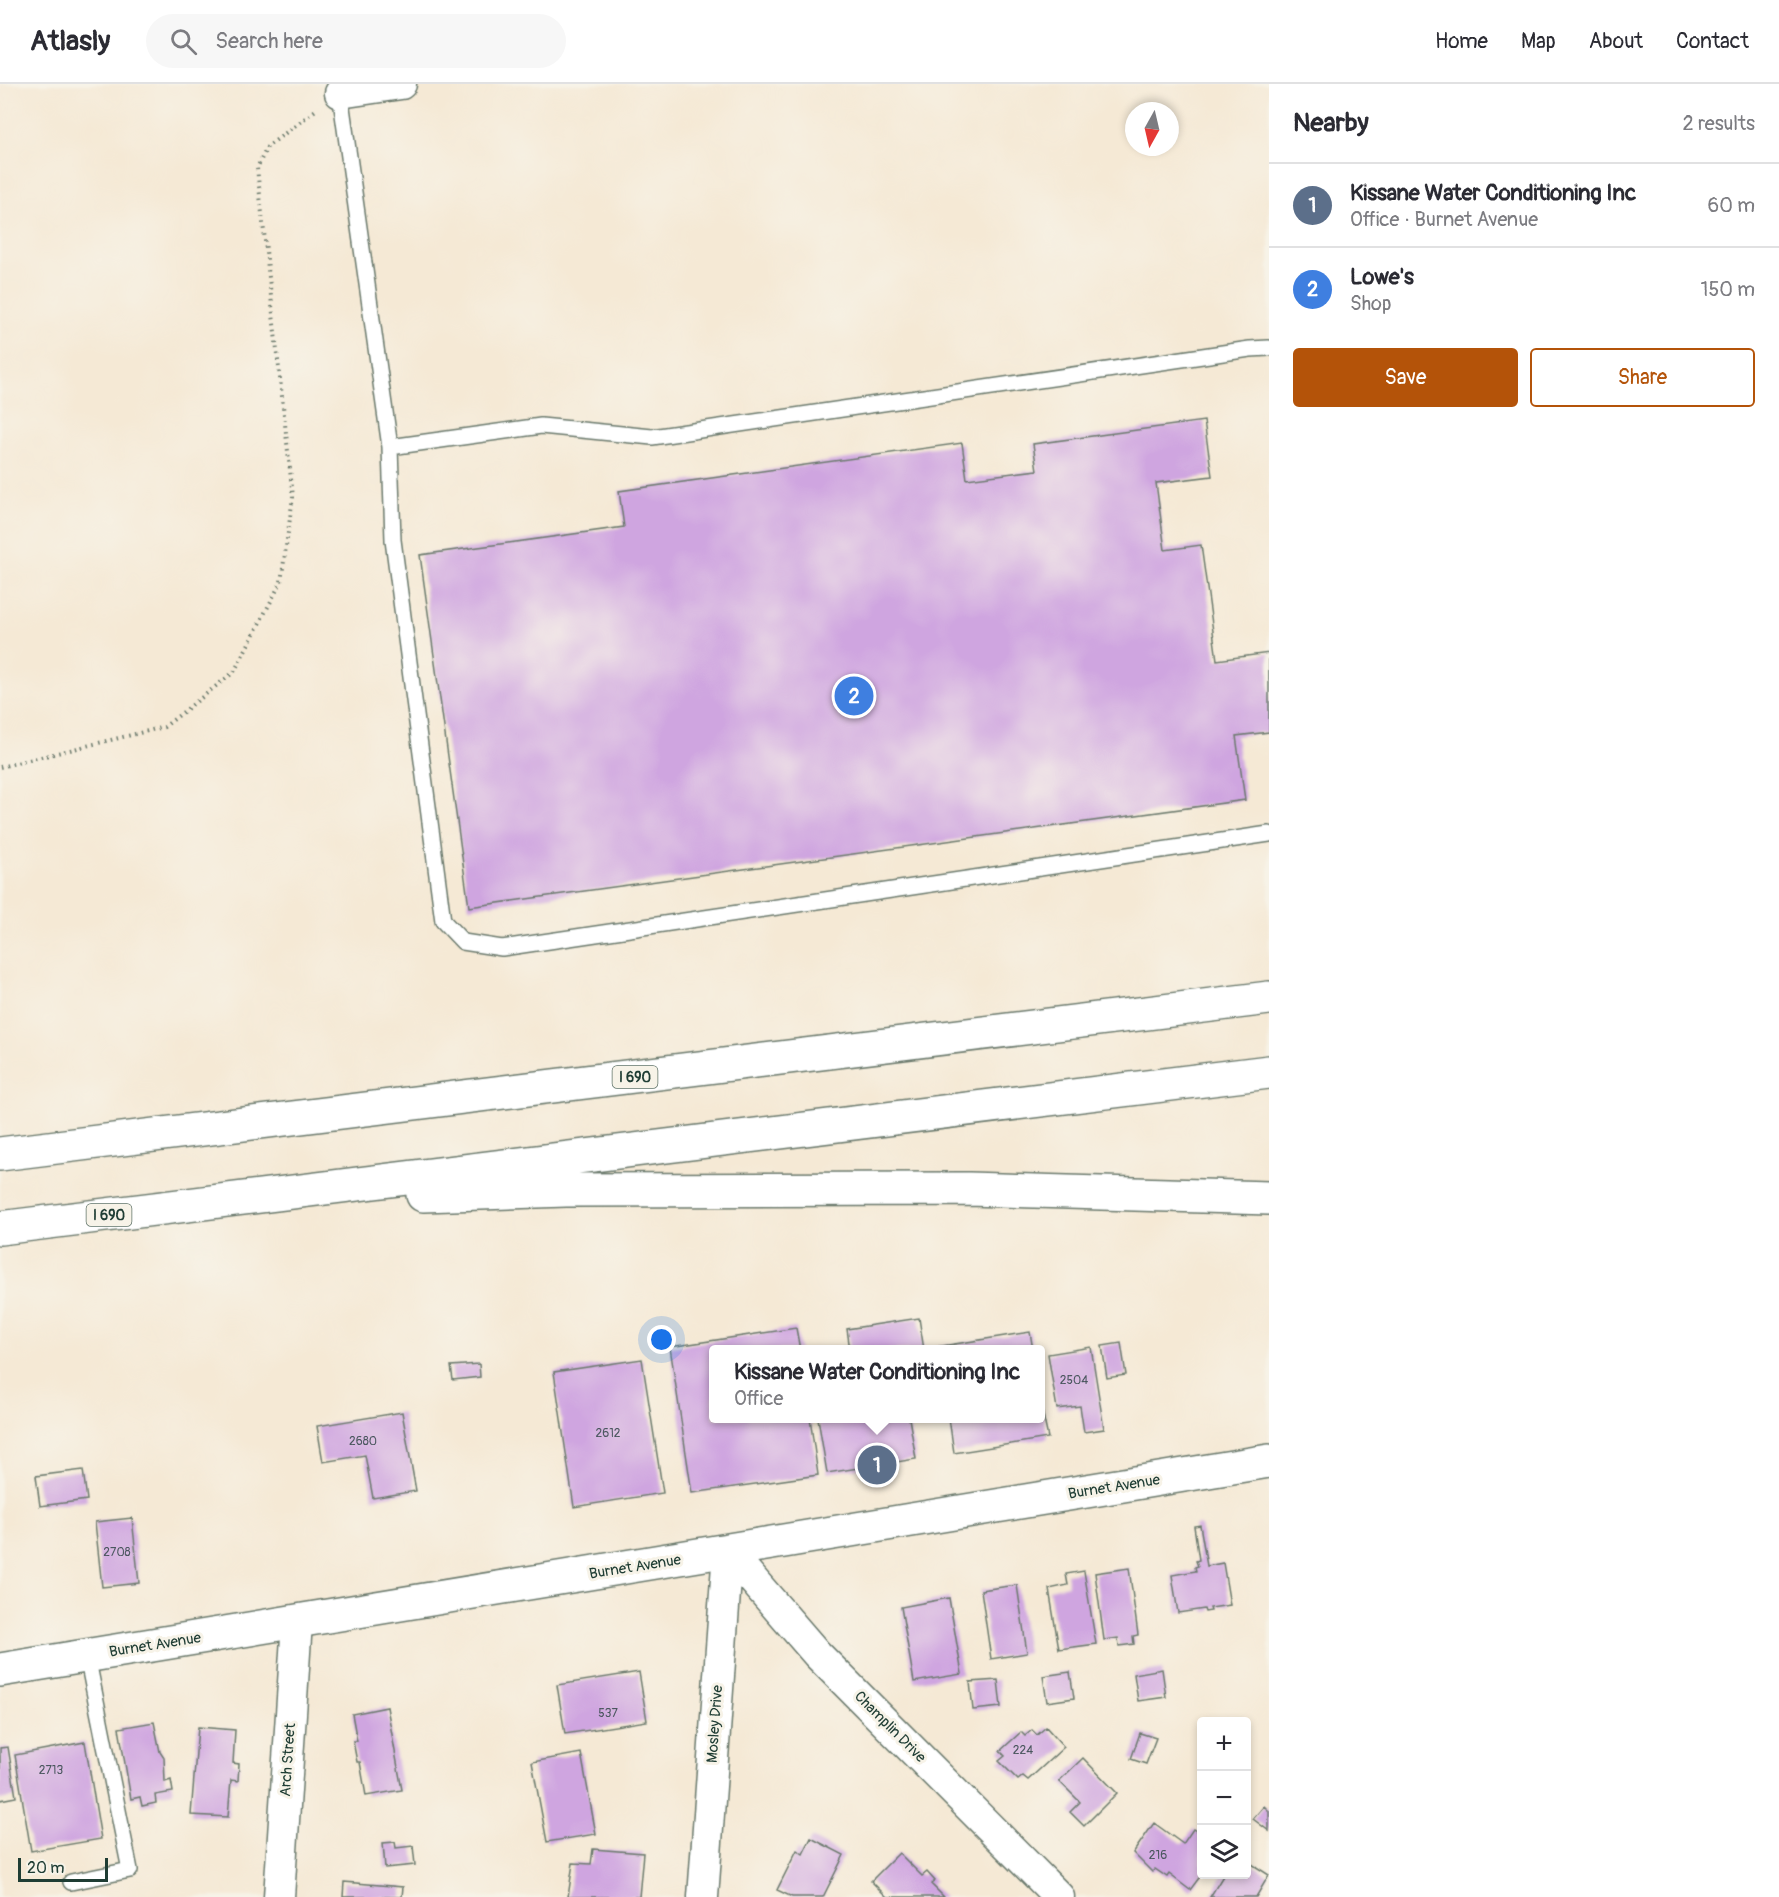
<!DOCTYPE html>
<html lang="en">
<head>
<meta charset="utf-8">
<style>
	body { margin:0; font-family:Pangolin,sans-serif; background:#f7f7f7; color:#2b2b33 }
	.controls { position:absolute; right:18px; bottom:18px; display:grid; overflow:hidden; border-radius:6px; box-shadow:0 3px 9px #0003 }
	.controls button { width:54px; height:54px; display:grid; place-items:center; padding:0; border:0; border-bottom:2px solid #e1e1e2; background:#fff; color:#2b2b33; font:30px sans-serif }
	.compass { position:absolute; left:1125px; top:18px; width:54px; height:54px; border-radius:50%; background:#fff; box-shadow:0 3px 9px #0003; rotate:188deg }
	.scale { position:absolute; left:18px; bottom:15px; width:90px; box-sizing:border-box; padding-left:6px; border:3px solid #1f3d34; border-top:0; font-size:16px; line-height:21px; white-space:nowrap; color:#1f3d34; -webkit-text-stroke:4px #f7f3e8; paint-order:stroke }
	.you { position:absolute; left:662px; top:1256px; width:21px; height:21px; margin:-15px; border:4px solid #fff; border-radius:50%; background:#1a73e8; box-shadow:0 0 0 9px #1a73e833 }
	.badge { display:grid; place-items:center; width:39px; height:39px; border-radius:50%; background:#b45309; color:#fff; font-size:20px; font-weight:700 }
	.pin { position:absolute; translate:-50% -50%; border:3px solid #fff; box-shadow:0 2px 6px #0006 }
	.popup { position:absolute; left:709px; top:1261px; width:336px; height:78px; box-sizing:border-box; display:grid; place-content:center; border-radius:6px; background:#fff; filter:drop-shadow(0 2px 4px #0005); font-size:20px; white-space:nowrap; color:#7c7c81 }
	.popup b { font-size:22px; color:#2b2b33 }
	.popup::after { content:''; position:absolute; left:50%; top:100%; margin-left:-12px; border:12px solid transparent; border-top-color:#fff }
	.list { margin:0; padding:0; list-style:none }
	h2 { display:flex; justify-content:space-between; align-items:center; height:78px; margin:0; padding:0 24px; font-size:26px }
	h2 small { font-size:20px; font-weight:400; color:#7c7c81 }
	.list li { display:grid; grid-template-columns:39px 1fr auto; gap:18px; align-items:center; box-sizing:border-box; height:84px; padding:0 24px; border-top:2px solid #e1e1e2 }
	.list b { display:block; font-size:22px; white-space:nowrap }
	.list p { margin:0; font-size:20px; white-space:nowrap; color:#7c7c81 }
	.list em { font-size:20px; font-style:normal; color:#7c7c81 }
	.actions { display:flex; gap:12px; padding:18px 24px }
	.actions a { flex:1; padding:14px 0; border:2px solid #b45309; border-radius:6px; text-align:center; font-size:21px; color:#b45309 }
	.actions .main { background:#b45309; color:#fff }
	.icon { flex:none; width:33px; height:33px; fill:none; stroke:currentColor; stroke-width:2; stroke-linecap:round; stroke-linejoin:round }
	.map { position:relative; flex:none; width:1269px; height:1813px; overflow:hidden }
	header { display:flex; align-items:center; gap:36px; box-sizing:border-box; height:84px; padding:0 30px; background:#fff; border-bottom:2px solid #e1e1e2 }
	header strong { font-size:28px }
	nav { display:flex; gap:33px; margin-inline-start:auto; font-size:21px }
	.search { width:420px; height:54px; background:#f7f7f7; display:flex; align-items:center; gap:15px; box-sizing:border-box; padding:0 21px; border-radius:33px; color:#7c7c81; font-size:22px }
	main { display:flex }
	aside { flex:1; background:#fff }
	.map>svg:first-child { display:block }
	.building { fill:#cfa5e0 }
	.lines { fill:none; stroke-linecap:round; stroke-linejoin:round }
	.lane-casing { stroke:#6a796c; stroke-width:18 }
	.street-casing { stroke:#6a796c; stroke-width:33 }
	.secondary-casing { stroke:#6a796c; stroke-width:36 }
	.highway-casing { stroke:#6a796c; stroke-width:36 }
	.path { stroke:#6a796c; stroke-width:4; stroke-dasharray:1.5 4.5; stroke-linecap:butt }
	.lane { stroke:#fff; stroke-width:15 }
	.street { stroke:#fff; stroke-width:30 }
	.secondary { stroke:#fff; stroke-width:33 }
	.highway { stroke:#fff; stroke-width:33 }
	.labels { text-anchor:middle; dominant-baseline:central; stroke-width:6; stroke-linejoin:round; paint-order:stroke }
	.number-label { font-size:12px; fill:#4b575f }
	.shield { fill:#f7f3e8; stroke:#60746a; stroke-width:1.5 }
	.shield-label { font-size:14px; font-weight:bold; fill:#1f3d34 }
	.street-label { font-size:15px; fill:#1f3d34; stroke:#f7f3e8 }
</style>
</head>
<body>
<header>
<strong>Atlasly</strong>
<div class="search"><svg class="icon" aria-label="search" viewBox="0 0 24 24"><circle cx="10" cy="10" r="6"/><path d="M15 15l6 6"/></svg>Search here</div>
<nav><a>Home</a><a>Map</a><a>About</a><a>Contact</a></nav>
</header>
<main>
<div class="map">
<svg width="1269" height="1813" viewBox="0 0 1269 1813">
	<rect width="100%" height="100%" fill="#f7f3e8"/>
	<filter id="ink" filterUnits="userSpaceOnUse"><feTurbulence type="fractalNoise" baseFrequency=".0167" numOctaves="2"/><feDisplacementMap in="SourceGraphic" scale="12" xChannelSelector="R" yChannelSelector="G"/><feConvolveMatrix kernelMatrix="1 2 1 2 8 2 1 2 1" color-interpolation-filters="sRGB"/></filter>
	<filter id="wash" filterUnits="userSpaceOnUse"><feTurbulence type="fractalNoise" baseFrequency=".008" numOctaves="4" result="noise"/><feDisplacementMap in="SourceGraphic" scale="24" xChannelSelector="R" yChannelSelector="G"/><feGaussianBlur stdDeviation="1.35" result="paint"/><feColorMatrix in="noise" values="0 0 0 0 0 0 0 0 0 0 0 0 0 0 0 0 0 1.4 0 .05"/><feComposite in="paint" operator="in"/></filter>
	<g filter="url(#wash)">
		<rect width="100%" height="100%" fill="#f5e9d5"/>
		<g id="blocks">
			<path class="building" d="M1204 337 1212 392 1156 399 1165 466 1201 461 1217 576 1269 569V648L1236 652 1245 716 469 823 420 471 624 443 619 407 962 359 967 395 1037 386 1033 360Z
				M919 1234 924 1266H850L847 1245Z
				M796 1244 800 1266H714V1334H810L818 1391 692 1409 670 1263Z
				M1030 1248 1033 1266H930V1264Z
				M1121 1259 1126 1291 1107 1294 1102 1262Z
				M1091 1263 1104 1345 1084 1348 1080 1322 1057 1325 1048 1270Z
				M642 1275 663 1409 574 1423 554 1288Z
				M479 1280 480 1293 453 1296 451 1282Z
				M1040 1317 1048 1354 954 1369 949 1334H1040Z
				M402 1328 416 1407 373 1414 365 1371 323 1378 317 1342Z
				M818 1334H909L916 1375 827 1389Z
				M83 1386 87 1416 40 1422 36 1392Z
				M132 1434 139 1499 102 1503 95 1438Z
				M1200 1441 1207 1482 1223 1479 1230 1521 1210 1524 1211 1527 1205 1528 1204 1525 1178 1529 1172 1491 1196 1487 1195 1483 1198 1482 1196 1477 1199 1476 1194 1442Z
				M1129 1484 1138 1551 1133 1552 1134 1560 1119 1562 1118 1554 1104 1556 1095 1489Z
				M1084 1487 1096 1560 1059 1565 1049 1505 1068 1501 1066 1490Z
				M1017 1501 1027 1569 991 1575 981 1506Z
				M949 1514 962 1590 914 1598 901 1523Z
				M1162 1585 1166 1613 1138 1617 1134 1590Z
				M639 1588 647 1637 565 1650 557 1601Z
				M1070 1588 1074 1614 1047 1618 1043 1592Z
				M998 1596 1001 1623 973 1626 970 1598Z
				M387 1623 402 1706 366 1712 360 1678H357L353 1657H357L352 1630Z
				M154 1638 160 1668 164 1674 165 1698 171 1696 173 1708 155 1711 156 1719 142 1722 140 1713 131 1715 119 1644Z
				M198 1643 235 1646 233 1679 239 1680 238 1697 231 1696 228 1733 191 1731Z
				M1046 1643 1064 1663 1028 1696 1023 1692 1018 1696 999 1677 1005 1672 1000 1667 1021 1648 1025 1652 1032 1646 1037 1651Z
				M1140 1649 1156 1654 1146 1680 1131 1675Z
				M85 1658 101 1755 31 1767 15 1671Z
				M8 1663 16 1713 0 1716V1664Z
				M581 1669 596 1750 547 1758 532 1678Z
				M1083 1674 1117 1709 1084 1742 1070 1728 1080 1718 1059 1697Z
				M1264 1722 1269 1727V1747L1253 1735Z
				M1154 1739 1183 1760 1193 1745 1202 1751V1790L1190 1806 1169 1790 1167 1793 1155 1785 1152 1788 1133 1769Z
				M811 1754 844 1771 823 1813H792L777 1806 797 1766 803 1770Z
				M395 1758 396 1764 413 1762 415 1781 385 1784 383 1759Z
				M593 1765 643 1769 639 1813H568L573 1779 591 1780Z
				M1246 1765 1252 1768 1247 1777 1269 1791 1256 1813H1210L1224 1790H1246Z
				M899 1769 922 1792 927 1788 935 1797 931 1800 944 1813H887L871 1797Z
				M344 1798 403 1803 402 1813H343Z"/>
		</g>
	</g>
	<g filter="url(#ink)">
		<use href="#blocks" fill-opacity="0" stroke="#6a796c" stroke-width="1.5"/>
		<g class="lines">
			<defs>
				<path id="lane" d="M340 9 390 363 541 342 652 353 1250 265 1269 264
					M390 363 393 456 443 837 463 858 502 864 1269 750
					M71 1798 130 1786 87 1572"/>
				<path id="street" d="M340 9 401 0
					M728 1467 817 1570 1059 1813
					M279 1813 297 1538
					M703 1813 728 1467"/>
				<path id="secondary" d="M0 1586 1269 1377"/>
				<path id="highway" d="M0 1070 1269 914
					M423 1111 566 1106 969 1105 1269 1114
					M0 1144 1269 988"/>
			</defs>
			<use href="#lane" class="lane-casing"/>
			<use href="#street" class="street-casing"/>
			<use href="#secondary" class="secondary-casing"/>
			<use href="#highway" class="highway-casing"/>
			<path class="path" d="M0 683 164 643 234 588 281 498 293 413 257 84 267 63 317 25"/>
			<use href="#lane" class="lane"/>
			<use href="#street" class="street"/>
			<use href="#secondary" class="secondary"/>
			<use href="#highway" class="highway"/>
		</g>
	</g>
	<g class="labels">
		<g class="number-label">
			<text x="1074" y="1296">2504</text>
			<text x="608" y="1349">2612</text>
			<text x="363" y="1357">2680</text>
			<text x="117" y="1468">2708</text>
			<text x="608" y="1629">537</text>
			<text x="1023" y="1666">224</text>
			<text x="51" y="1686">2713</text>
			<text x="1158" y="1771">216</text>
		</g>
		<g class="shield">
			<rect x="612.5" y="982" width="45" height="22" rx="4.5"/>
			<rect x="86.5" y="1120" width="45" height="22" rx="4.5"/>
		</g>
		<g class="shield-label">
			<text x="635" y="993">I 690</text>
			<text x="109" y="1131">I 690</text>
		</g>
		<g class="street-label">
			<text transform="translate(1114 1403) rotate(-9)">Burnet Avenue</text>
			<text transform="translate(635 1483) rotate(-9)">Burnet Avenue</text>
			<text transform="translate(155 1561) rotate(-9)">Burnet Avenue</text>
			<text transform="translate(715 1640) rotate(-86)">Mosley Drive</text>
			<text transform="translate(890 1643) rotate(45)">Champlin Drive</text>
			<text transform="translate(288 1676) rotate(-86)">Arch Street</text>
		</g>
	</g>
</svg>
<div class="controls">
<button>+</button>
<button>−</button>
<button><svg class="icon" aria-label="layers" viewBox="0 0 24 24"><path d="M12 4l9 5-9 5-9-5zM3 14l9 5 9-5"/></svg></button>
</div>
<svg class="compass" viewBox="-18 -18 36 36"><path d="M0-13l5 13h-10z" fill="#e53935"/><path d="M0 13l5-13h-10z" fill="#7c7c81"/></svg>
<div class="scale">20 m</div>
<div class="you"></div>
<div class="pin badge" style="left:877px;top:1381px;background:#5c6f8a">1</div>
<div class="popup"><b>Kissane Water Conditioning Inc</b>Office</div>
<div class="pin badge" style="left:854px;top:612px;background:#3f7fe0">2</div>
</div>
<aside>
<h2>Nearby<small>2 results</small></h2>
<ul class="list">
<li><span class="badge" style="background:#5c6f8a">1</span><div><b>Kissane Water Conditioning Inc</b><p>Office · Burnet Avenue</p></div><em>60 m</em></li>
<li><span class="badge" style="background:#3f7fe0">2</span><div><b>Lowe's</b><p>Shop</p></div><em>150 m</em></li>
</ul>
<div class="actions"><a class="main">Save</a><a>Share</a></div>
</aside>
</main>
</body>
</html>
